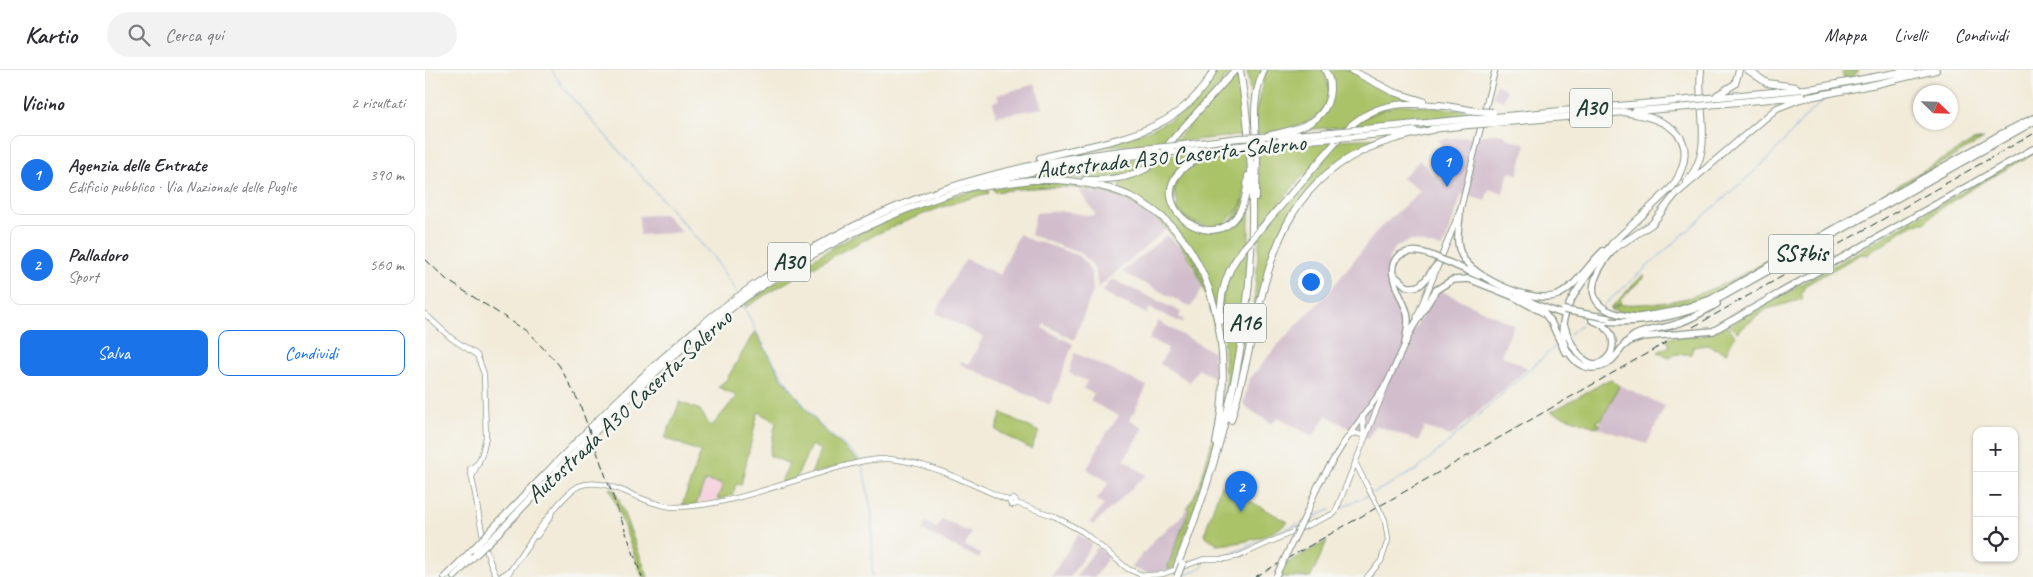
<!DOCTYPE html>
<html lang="it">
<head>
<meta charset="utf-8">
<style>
	body { margin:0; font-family:Caveat,sans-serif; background:#f2f2f3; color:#2b2b33 }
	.controls { position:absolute; right:15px; bottom:15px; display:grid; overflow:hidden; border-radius:10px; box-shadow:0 1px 4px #0004 }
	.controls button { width:45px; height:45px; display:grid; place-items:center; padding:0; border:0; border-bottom:1px solid #e1e1e2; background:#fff; color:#2b2b33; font:25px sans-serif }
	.compass { position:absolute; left:1488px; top:15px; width:45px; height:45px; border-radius:50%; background:#fff; box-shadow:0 1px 4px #0004; rotate:113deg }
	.you { position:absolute; left:885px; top:211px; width:18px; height:18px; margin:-12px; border:4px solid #fff; border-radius:50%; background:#1a73e8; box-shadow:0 0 0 8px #1a73e833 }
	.badge { display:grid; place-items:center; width:32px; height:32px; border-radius:50%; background:#1a73e8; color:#fff; font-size:16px; font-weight:700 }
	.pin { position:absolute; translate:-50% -41px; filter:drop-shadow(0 1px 2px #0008) }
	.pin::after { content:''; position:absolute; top:26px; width:18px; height:15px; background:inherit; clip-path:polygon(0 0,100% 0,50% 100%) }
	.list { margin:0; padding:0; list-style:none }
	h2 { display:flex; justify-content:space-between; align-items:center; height:65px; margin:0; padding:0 20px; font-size:21px }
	h2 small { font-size:16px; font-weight:400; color:#7c7c81 }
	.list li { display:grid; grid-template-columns:32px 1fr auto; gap:15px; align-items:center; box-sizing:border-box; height:80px; margin:0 10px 10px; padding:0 10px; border:1px solid #e1e1e2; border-radius:10px }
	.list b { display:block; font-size:19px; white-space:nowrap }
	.list p { margin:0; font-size:16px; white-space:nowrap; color:#7c7c81 }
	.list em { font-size:16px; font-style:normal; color:#7c7c81 }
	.actions { display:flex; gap:10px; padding:15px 20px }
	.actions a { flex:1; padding:11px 0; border:1px solid #1a73e8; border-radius:10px; text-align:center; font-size:18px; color:#1a73e8 }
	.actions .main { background:#1a73e8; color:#fff }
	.icon { flex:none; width:28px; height:28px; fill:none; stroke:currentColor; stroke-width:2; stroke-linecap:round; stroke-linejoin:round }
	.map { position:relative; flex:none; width:1608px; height:507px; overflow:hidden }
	header { display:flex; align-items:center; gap:30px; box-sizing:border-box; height:70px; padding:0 25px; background:#fff; border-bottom:1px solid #e1e1e2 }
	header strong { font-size:24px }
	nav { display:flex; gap:28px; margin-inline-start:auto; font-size:18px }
	.search { width:350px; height:45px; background:#f2f2f3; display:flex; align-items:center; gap:12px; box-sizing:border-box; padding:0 18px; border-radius:28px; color:#7c7c81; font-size:19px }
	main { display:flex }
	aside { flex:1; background:#fff }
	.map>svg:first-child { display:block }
	.built { fill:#f5cfdb }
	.industrial { fill:#d1bdcc }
	.green { fill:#aac268; stroke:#64804e }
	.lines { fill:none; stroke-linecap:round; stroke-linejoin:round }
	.stream { stroke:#7bade7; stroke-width:1 }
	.secondary-casing { stroke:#889486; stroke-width:6 }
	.primary-casing { stroke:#889486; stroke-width:7 }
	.trunk-casing { stroke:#889486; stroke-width:8 }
	.motorway-casing { stroke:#889486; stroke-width:8 }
	.secondary { stroke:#fff; stroke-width:4.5 }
	.primary { stroke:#fff; stroke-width:5 }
	.trunk { stroke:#fff; stroke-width:5.5 }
	.motorway { stroke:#fff; stroke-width:6 }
	.rail { stroke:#1f3d34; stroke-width:1; stroke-dasharray:8 4; stroke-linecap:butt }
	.secondary-bridge-casing { stroke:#889486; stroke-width:6; stroke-linecap:butt }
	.primary-bridge-casing { stroke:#889486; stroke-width:7; stroke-linecap:butt }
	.trunk-bridge-casing { stroke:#889486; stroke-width:8; stroke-linecap:butt }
	.motorway-bridge-casing { stroke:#889486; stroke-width:8; stroke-linecap:butt }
	.secondary-bridge { stroke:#fff; stroke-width:4.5 }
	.primary-bridge { stroke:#fff; stroke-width:5 }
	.trunk-bridge { stroke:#fff; stroke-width:5.5 }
	.motorway-bridge { stroke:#fff; stroke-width:6 }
	.labels { text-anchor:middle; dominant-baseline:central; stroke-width:5; stroke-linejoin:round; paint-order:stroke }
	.shield { fill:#f6f6f2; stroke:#60746d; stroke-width:1 }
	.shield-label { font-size:22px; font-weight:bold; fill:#1f3d34 }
	.street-label { font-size:24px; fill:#1f3d34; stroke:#f6f6f2 }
</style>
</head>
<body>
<header>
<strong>Kartio</strong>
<div class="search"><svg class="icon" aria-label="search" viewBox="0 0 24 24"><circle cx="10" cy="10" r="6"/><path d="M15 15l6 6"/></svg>Cerca qui</div>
<nav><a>Mappa</a><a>Livelli</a><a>Condividi</a></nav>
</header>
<main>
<aside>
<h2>Vicino<small>2 risultati</small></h2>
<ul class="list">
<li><span class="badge">1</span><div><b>Agenzia delle Entrate</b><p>Edificio pubblico · Via Nazionale delle Puglie</p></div><em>390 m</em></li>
<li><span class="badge">2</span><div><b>Palladoro</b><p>Sport</p></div><em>560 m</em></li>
</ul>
<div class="actions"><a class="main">Salva</a><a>Condividi</a></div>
</aside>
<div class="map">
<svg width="1608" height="507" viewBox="0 0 1608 507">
	<rect width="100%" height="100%" fill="#f6f6f2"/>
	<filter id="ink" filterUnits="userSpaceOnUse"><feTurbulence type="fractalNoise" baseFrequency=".02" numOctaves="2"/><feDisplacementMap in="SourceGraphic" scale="10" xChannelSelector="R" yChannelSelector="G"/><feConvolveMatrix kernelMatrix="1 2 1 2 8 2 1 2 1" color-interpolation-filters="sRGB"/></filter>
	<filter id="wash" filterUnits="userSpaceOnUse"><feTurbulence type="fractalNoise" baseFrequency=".0096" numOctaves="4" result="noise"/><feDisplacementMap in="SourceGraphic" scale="20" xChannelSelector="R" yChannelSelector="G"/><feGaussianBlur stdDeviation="1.12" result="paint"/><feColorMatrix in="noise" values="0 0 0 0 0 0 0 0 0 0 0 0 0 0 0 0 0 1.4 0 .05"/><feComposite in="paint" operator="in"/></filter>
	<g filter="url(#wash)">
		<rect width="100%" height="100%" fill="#f2ebd9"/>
		<path class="built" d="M280 411 298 414 292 430 271 433Z"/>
		<path class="industrial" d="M610 14 618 38 571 46 568 32 574 30 572 25Z
			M1071 14 1082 20 1078 31 1068 27Z
			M1067 64H1080L1081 68 1101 74 1093 104 1084 102 1078 123 1064 119 1060 131 1037 124 1018 178 991 171H984L971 177 964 188 962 210 979 243V261H988L1014 220 1089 255 1076 285 1103 298 1026 366 999 357 994 371 950 355 943 369 901 345 888 367 853 347 847 354 818 335 824 310 851 277 904 222 953 160 995 121 977 108 995 90 1009 106 1028 88 1012 70Z
			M653 119 691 126 705 132 717 139 741 159 673 218 671 203 667 194 657 184 606 165 611 143 634 141 668 146 671 144Z
			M240 144 257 162 215 165 214 146Z
			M594 164 610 172 612 171 652 185 661 193 667 205 668 221 649 270 619 254 617 258 648 274 625 335 535 294 536 291 544 294 558 267 511 243 531 204 541 189 575 205Z
			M742 165 759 180 778 217 766 237 697 202Z
			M687 209 756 242 754 247 759 250 757 253 725 238 722 244 677 222Z
			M733 251 788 282 790 308 773 299 765 312 735 294 743 278 724 269Z
			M650 283 722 316 705 350 719 358 699 389 721 405 668 455 665 452 679 435 672 430 684 412 662 399 679 367 694 346 665 331 669 323 658 319 662 311 644 303Z
			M1194 315 1240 336 1222 374 1173 358Z
			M762 438 764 439 744 493 743 500 723 503 706 498 731 468 755 449Z
			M517 449 546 463 540 476 556 484 554 489 497 460 501 452 512 458Z
			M653 464 666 473V476L645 507H626Z
			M672 477 684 486 670 507H651Z"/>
		<path class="green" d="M791 0H808L746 72 669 77C719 63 767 52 791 0Z
			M812 0 820 65 750 72 776 41H779Z
			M822 0H838L828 29H826Z
			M841 0H899C901 10 906 21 902 31 894 56 854 62 832 64L830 43Z
			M903 0H925L989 31 971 32 924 56 888 59 885 55 905 34Z
			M1423 0H1434L1427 8 1419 9 1417 3Z
			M975 34 1052 42V45L929 55 939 47Z
			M956 68 958 71 935 81 886 117 849 176 830 246 828 245 835 163 873 119 883 110 882 108 915 70Z
			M1559 69 1286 225C1255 238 1219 250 1186 240L1194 235 1235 233 1263 228 1302 213 1415 150 1548 71Z
			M909 71 882 104 880 103 834 158 833 78Z
			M821 79 822 113 816 135 800 154 784 158 760 149 751 136 753 135C738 92 791 82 821 79Z
			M1608 81V84C1589 95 1507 139 1500 153 1485 152 1473 164 1462 172 1455 178 1448 176 1443 185L1436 184 1381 215 1376 224 1378 229 1342 239 1312 262 1305 255Z
			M767 84 770 88 750 107 748 136 777 160 804 155 824 122V170L810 187 793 244 758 167 694 117 697 109 727 97 737 86Z
			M733 87 713 102 684 108 594 109C604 98 711 89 733 87Z
			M610 112 665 115 701 125 732 145 768 187 786 231 796 283 793 357 786 392 748 498 743 500 744 493 764 440 762 438C772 424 778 406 782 389 808 303 794 177 705 132 665 112 614 116 570 122L568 117Z
			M563 118 564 123C475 146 398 189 321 237L319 234C392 183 475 134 563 118Z
			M824 176 814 278 801 338 799 337 802 301 800 302 797 230 806 200Z
			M1218 205 1220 206 1195 230 1196 234 1185 238Z
			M1303 256 1310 266 1301 283 1282 275 1268 277 1266 284H1252L1244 287 1233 282 1245 276 1241 268 1280 265Z
			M330 261 357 308 395 356 434 391 386 404 396 380 386 375 371 409 355 413 364 394 344 385 351 352 333 342 316 415 311 414 308 425 292 430 298 414 280 411 271 435H257L276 382 240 368 255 332 275 340 286 357 312 326 293 317 302 309Z
			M1185 309 1194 316 1176 351 1173 349 1171 353 1175 354 1173 358 1126 342Z
			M577 343 614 362 606 379 571 360Z
			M796 415 863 452C845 468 814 474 791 475V473L779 465Z
			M185 418 190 420 223 507H218L216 503Z
			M902 471 886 507H853L859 495Z"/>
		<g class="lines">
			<path class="stream" d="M127 0 140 20 289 188 311 221
				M1420 10 1429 0
				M318 234C337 278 366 322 397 357 408 369 425 377 435 390
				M1179 235 1343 89 1382 45 1403 27
				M1169 243 1176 237
				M1145 264 1165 247
				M437 393 447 444V507
				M948 423 993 399 1134 273
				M915 438 944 425
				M879 451 905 440
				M803 485 873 454
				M756 507 779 496"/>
		</g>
	</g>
	<g filter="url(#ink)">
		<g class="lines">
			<defs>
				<path id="secondary" d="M0 244 26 268 52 285 59 304 61 367 57 384 47 407
					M938 347 939 371
					M924 366 931 363 939 366
					M54 392 45 399C53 431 56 479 72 507
					M930 392 943 418
					M585 432a3 3 0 1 1 6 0a3 3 0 1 1-6 0Z
					M591 433 629 446 658 462 703 499 717 505H726L738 504 779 489H800L814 486 910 443 961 316
					M112 466 126 446
					M75 507 84 501
					M81 507C95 487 134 425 154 416 182 404 219 437 251 437 301 436 350 416 398 402 419 396 442 388 464 389 506 392 547 415 585 431
					M942 507 956 491 963 470"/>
				<path id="primary" d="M1059 43 1070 0
					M992 247 1035 141 1057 52
					M882 442 893 415 918 374 962 313 988 257"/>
				<path id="trunk" d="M1035 141C1035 157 1029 171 1037 186 1049 209 1111 236 1135 224 1151 216 1164 194 1178 181
					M1187 174C1167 200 1116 252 1147 287 1153 295 1163 300 1174 297 1192 293 1195 274 1210 265 1222 259 1238 259 1251 254 1265 250 1278 242 1292 234
					M1190 178C1160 212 1156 242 1211 247
					M1025 193 1054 206
					M969 205 981 216C1000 222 1003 201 1015 192
					M1092 225 1117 237
					M1115 236 1138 244
					M1208 248 1250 241 1286 229 1576 64 1608 48
					M1178 251C1217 254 1253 247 1288 232L1608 52
					M1140 257C1145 276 1166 312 1186 283 1192 266 1183 256 1167 250
					M986 260 1011 220 1027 210 1044 209 1089 227 1119 243 1126 252 1140 282
					M980 274C981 264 985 253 982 243 979 232 972 222 969 210 961 181 987 177 1008 186
					M1199 276 1205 271 1217 267 1288 261 1608 79"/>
				<path id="motorway" d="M926 0 968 22 998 31
					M1323 0 1342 13 1371 17
					M1447 15 1511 0
					M1292 25 1310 14 1314 0
					M1284 28 1390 18 1487 0
					M1292 34 1376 26
					M1015 35 1051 41
					M1210 41 1263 37
					M1069 47 1262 30
					M1070 53 1200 42
					M1007 59 1044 55
					M929 60 1043 49
					M842 66C867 60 898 56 904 27 906 18 905 8 900 0
					M855 66 919 61
					M924 67 990 61
					M839 73 911 68
					M750 76 814 68
					M810 76C794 81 775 85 761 96 706 139 818 210 823 106
					M747 82 796 78
					M615 88C681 70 754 67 789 0
					M632 110C659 112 685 116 709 128 795 173 809 288 791 373
					M660 110C683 110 702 109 722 98L810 0
					M1261 112C1291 80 1271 38 1276 0
					M555 117 606 110H635
					M1251 124 1352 38 1375 29 1451 14
					M831 127C831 113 832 98 832 84 830 53 826 29 839 0
					M840 154 925 56C954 31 983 32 1019 36
					M1187 174 1248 116C1279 66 1243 48 1198 42
					M1190 178 1227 154 1253 121
					M796 251C794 223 801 200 819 178
					M806 350C815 319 822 289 829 258 846 183 862 118 937 81 960 70 985 65 1010 59
					M70 456C135 390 198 320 269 261 410 143 557 91 739 77
					M75 461C150 383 232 291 320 228 448 137 580 96 735 83
					M752 496C818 333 845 175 815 0
					M20 507 48 479
					M29 507 48 487"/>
			</defs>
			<use href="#secondary" class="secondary-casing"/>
			<use href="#primary" class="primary-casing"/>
			<use href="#trunk" class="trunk-casing"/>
			<use href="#motorway" class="motorway-casing"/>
			<use href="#secondary" class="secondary"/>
			<use href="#primary" class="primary"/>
			<use href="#trunk" class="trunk"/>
			<use href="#motorway" class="motorway"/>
			<path class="rail" d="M0 189 22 210 103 262 134 295 154 332 217 507
				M1268 257 1608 64
				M830 507 1242 272"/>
			<defs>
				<path id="secondary-bridge" d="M943 418 960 450 963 470"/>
				<path id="primary-bridge" d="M851 506 882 442"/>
				<path id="trunk-bridge" d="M1008 186 1025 193
					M1139 240 1183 248"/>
				<path id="motorway-bridge" d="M1262 30 1284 28
					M1263 37 1292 34
					M1051 41 1068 42
					M1043 49 1069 47
					M1044 55 1070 53
					M919 61 929 60
					M814 68 838 67
					M911 68 924 67
					M814 76 839 73
					M739 77 750 76
					M735 83 747 82
					M819 178 840 154
					M48 479 70 456
					M48 487 75 461
					M752 507 757 494"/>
			</defs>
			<use href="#secondary-bridge" class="secondary-bridge-casing"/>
			<use href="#primary-bridge" class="primary-bridge-casing"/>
			<use href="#trunk-bridge" class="trunk-bridge-casing"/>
			<use href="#motorway-bridge" class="motorway-bridge-casing"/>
			<use href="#secondary-bridge" class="secondary-bridge"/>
			<use href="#primary-bridge" class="primary-bridge"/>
			<use href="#trunk-bridge" class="trunk-bridge"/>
			<use href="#motorway-bridge" class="motorway-bridge"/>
		</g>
	</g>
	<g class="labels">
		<g class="shield">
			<rect x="1145" y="18.5" width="42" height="39" rx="4"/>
			<rect x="1343.5" y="164.5" width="65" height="39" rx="4"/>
			<rect x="343" y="172.5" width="42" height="39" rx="4"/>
			<rect x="799" y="233.5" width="42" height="39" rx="4"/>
		</g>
		<g class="shield-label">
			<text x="1166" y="38">A30</text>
			<text x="1376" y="184">SS7bis</text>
			<text x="364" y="192">A30</text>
			<text x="820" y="253">A16</text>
		</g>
		<g class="street-label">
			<text transform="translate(746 86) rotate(-6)">Autostrada A30 Caserta-Salerno</text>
			<text transform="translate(204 336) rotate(-43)">Autostrada A30 Caserta-Salerno</text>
		</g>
	</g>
</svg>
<div class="controls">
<button>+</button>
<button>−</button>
<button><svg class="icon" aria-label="locate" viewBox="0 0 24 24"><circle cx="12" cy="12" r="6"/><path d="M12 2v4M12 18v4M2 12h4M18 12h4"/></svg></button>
</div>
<svg class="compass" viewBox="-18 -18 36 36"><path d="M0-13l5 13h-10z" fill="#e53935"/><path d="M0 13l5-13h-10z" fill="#7c7c81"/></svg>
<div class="you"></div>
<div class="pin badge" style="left:1022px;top:117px">1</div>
<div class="pin badge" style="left:816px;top:442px">2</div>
</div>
</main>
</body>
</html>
